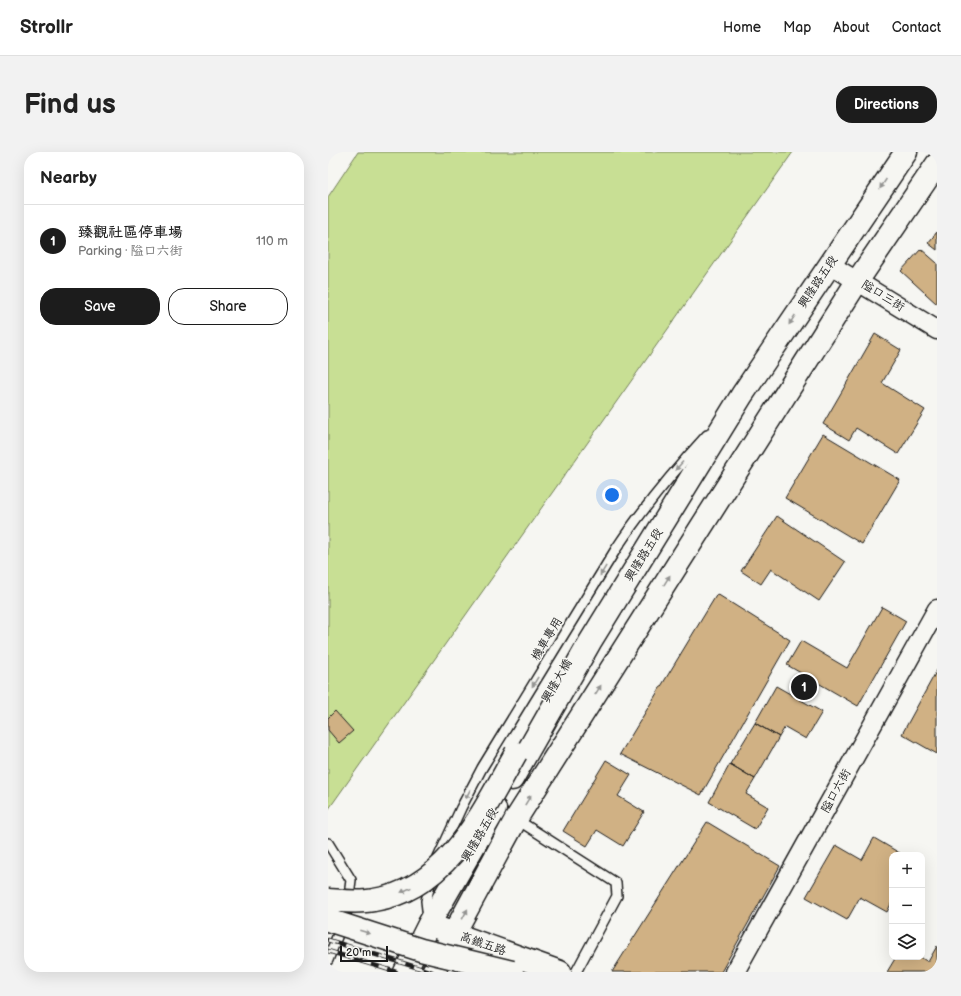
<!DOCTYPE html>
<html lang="en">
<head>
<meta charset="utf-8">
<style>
	body { margin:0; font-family:"Balsamiq Sans","LXGW WenKai TC",sans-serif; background:#f2f2f2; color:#222 }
	.controls { position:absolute; right:12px; bottom:12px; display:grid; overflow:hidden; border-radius:8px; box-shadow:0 4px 16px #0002 }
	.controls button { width:36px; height:36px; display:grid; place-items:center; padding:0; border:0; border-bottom:1px solid #e0e0e0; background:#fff; color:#222; font:20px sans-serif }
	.scale { position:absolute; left:12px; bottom:10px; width:48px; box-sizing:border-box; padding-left:4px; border:2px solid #1c1c1c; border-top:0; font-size:11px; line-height:14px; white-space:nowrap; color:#1c1c1c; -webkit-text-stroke:3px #f6f6f2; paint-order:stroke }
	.you { position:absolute; left:284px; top:343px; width:14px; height:14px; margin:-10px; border:3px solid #fff; border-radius:50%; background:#1a73e8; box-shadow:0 0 0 6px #1a73e833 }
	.badge { display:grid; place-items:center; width:26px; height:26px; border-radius:50%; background:#1c1c1c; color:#fff; font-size:13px; font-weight:700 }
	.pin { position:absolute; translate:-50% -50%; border:2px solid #fff; box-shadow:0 1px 4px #0006 }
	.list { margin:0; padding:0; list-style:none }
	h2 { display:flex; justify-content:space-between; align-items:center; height:52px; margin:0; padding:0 16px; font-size:17px }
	h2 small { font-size:13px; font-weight:400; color:#767676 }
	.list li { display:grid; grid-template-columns:26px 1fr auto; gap:12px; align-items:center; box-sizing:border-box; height:72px; padding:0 16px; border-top:1px solid #e0e0e0 }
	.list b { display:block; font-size:15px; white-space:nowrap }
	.list p { margin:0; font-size:13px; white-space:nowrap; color:#767676 }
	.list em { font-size:13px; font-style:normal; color:#767676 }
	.actions { display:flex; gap:8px; padding:12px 16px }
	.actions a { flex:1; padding:9px 0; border:1px solid #1c1c1c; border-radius:16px; text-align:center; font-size:14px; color:#1c1c1c }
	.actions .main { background:#1c1c1c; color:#fff }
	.icon { flex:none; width:22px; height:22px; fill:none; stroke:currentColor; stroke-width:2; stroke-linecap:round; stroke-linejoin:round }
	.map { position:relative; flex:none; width:609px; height:820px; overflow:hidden; border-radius:16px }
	header { display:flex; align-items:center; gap:24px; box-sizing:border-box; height:56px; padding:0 20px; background:#fff; border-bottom:1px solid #e0e0e0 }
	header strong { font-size:19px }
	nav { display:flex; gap:22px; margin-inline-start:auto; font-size:14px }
	.intro { display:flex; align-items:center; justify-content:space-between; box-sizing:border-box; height:96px; padding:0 24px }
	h1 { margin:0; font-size:28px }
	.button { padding:10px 18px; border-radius:16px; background:#1c1c1c; color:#fff; font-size:14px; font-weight:700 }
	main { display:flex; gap:24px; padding:0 24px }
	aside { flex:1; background:#fff; border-radius:16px; box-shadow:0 4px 16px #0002 }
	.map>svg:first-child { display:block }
	.green { fill:#c8df94; stroke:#727e58 }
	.building { fill:#d0b184; stroke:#1c1c1c }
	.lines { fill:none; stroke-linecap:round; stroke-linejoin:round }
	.service-casing { stroke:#1c1c1c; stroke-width:12 }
	.minor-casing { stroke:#1c1c1c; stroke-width:21 }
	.tertiary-casing { stroke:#1c1c1c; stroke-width:25 }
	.service { stroke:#f6f6f2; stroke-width:9 }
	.minor { stroke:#f6f6f2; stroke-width:18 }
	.tertiary { stroke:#f6f6f2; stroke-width:22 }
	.rail-casing { stroke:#1c1c1c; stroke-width:4.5 }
	.rail { stroke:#f6f6f2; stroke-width:3; stroke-dasharray:9; stroke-linecap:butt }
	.tertiary-bridge-casing { stroke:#1c1c1c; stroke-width:25; stroke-linecap:butt }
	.tertiary-bridge { stroke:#f6f6f2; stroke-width:22 }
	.oneway { fill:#949492 }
	.labels { text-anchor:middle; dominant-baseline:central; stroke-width:3; stroke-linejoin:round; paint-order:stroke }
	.street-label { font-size:12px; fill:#1c1c1c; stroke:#f6f6f2 }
</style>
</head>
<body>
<header>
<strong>Strollr</strong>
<nav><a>Home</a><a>Map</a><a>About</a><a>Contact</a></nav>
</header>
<div class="intro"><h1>Find us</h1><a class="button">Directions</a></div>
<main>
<aside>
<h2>Nearby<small></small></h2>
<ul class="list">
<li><span class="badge">1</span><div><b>臻觀社區停車場</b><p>Parking · 隘口六街</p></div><em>110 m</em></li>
</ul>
<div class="actions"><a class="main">Save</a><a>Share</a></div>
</aside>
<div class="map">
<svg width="609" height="820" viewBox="0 0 609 820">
	<rect width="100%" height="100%" fill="#f6f6f2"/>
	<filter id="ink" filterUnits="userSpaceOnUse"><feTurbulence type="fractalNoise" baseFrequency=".025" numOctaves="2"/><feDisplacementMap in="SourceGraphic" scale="8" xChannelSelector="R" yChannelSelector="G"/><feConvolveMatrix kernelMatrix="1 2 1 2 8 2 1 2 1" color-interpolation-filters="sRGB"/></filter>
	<g filter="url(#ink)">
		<path class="green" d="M30 0H465L0 658V45Z"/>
		<path class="building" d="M609 80V98L600 91Z
			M593 97 609 111V152L573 119Z
			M547 182 573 198 554 231 597 258 570 302 528 276 521 288 495 272Z
			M495 282 572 328 534 392 457 346Z
			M449 364 517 410 491 449 443 417 433 432 413 419Z
			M389 442 462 488 373 643 292 602Z
			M554 455 578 469 530 554 459 513 473 489 519 516Z
			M609 518V602L574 582Z
			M448 534 494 560 478 587 457 575 451 585 427 571Z
			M7 559 25 579 11 591 0 578V566Z
			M427 571 451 585 427 627 402 612Z
			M278 608 303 623 290 644 316 660 295 694 269 678 259 694 235 679Z
			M402 612 427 627 418 642 440 655 427 677 381 650Z
			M379 670 452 714 393 820H284Z
			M546 686 575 703H564V750L559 760 532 745 519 768 478 745 508 693 534 708Z
			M609 794V820H559L568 805H592L600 810Z"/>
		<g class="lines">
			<defs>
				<path id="service" d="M188 667 288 731 289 744 248 820
					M0 691 23 728 19 759 0 808
					M110 706 133 656 154 616 288 397C315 356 346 319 379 283
					M100 766 98 749 103 728"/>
				<path id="minor" d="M501 112 609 178
					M407 820 609 457"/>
				<path id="tertiary" d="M184 627 262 490 414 243 578 0
					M113 777 232 820
					M77 820 101 772 167 657
					M105 820 188 667 530 128 609 12"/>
			</defs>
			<use href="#service" class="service-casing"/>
			<use href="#minor" class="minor-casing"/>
			<use href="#tertiary" class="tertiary-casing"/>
			<use href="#service" class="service"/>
			<use href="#minor" class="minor"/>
			<use href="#tertiary" class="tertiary"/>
			<defs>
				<path id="rail" d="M0 788 104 820
					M0 799 68 820"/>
			</defs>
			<use href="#rail" class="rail-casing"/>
			<use href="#rail" class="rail"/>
			<defs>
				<path id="tertiary-bridge" d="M0 748C15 749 30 751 46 748 120 737 155 659 188 601
					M0 768 93 798 184 820"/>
			</defs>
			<use href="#tertiary-bridge" class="tertiary-bridge-casing"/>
			<use href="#tertiary-bridge" class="tertiary-bridge"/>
		</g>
		<defs><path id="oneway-solid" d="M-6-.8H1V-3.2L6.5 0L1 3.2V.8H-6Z"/></defs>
		<g class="oneway">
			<use href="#oneway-solid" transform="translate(555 32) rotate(124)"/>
			<use href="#oneway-solid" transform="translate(464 168) rotate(123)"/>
			<use href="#oneway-solid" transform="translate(351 314) rotate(132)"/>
			<use href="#oneway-solid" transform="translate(275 419) rotate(121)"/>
			<use href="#oneway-solid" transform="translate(339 428) rotate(-58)"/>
			<use href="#oneway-solid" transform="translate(207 530) rotate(121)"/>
			<use href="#oneway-solid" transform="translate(270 538) rotate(-58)"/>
			<use href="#oneway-solid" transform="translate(140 642) rotate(118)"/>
			<use href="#oneway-solid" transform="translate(200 648) rotate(-58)"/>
			<use href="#oneway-solid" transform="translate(78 738) rotate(154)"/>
			<use href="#oneway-solid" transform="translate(137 762) rotate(-62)"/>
			<use href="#oneway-solid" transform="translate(37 780) rotate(18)"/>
		</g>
	</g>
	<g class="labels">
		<g class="street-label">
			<text transform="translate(490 130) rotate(-56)">興隆路五段</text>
			<text transform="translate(555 144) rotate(32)">隘口三街</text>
			<text transform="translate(316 403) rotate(-58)">興隆路五段</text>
			<text transform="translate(219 487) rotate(-59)">機車專用</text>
			<text transform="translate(229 529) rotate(-60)">興隆大橋</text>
			<text transform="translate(508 639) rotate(-61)">隘口六街</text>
			<text transform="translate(152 683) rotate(-60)">興隆路五段</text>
			<text transform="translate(155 792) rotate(19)">高鐵五路</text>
		</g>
	</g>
</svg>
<div class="controls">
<button>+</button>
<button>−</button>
<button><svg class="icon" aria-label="layers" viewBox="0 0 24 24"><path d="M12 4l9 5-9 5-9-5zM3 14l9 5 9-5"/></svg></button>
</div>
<div class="scale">20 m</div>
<div class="you"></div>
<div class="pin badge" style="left:476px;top:535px">1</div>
</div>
</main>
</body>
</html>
